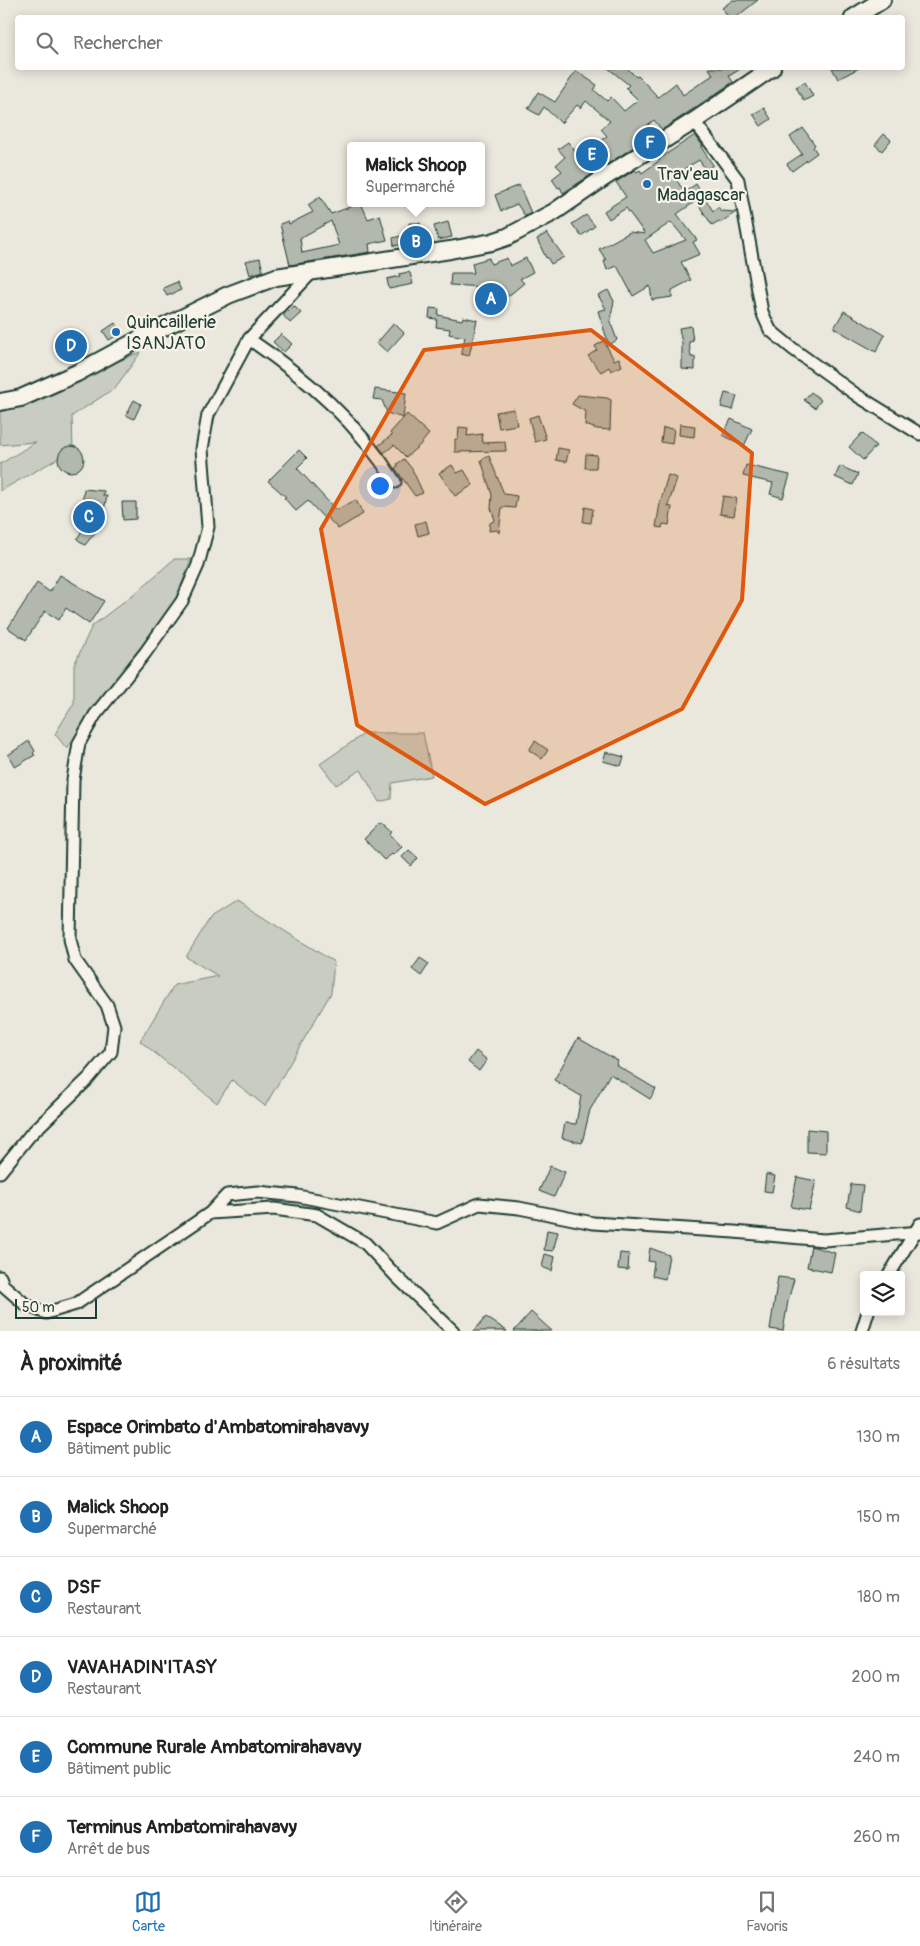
<!DOCTYPE html>
<html lang="fr">
<head>
<meta charset="utf-8">
<style>
	body { margin:0; font-family:Pangolin,sans-serif; background:#f6f6f6; color:#222 }
	.controls { position:absolute; right:15px; bottom:15px; display:grid; overflow:hidden; border-radius:5px; box-shadow:0 2px 12px #0003 }
	.controls button { width:45px; height:45px; display:grid; place-items:center; padding:0; border:0; border-bottom:1px solid #e0e0e0; background:#fff; color:#222; font:25px sans-serif }
	.scale { position:absolute; left:15px; bottom:12px; width:82px; box-sizing:border-box; padding-left:5px; border:2px solid #1f3d34; border-top:0; font-size:14px; line-height:18px; white-space:nowrap; color:#1f3d34; -webkit-text-stroke:4px #f7f3e8; paint-order:stroke }
	.you { position:absolute; left:379px; top:485px; width:18px; height:18px; margin:-12px; border:4px solid #fff; border-radius:50%; background:#1a73e8; box-shadow:0 0 0 8px #1a73e833 }
	.badge { display:grid; place-items:center; width:32px; height:32px; border-radius:50%; background:#1f6fb2; color:#fff; font-size:16px; font-weight:700 }
	.pin { position:absolute; translate:-50% -50%; border:2px solid #fff; box-shadow:0 1px 5px #0006 }
	.popup { position:absolute; left:347px; top:142px; width:138px; height:65px; box-sizing:border-box; display:grid; place-content:center; border-radius:5px; background:#fff; filter:drop-shadow(0 1px 4px #0005); font-size:16px; white-space:nowrap; color:#767676 }
	.popup b { font-size:19px; color:#222 }
	.popup::after { content:''; position:absolute; left:50%; top:100%; margin-left:-10px; border:10px solid transparent; border-top-color:#fff }
	.list { margin:0; padding:0; list-style:none }
	h2 { display:flex; justify-content:space-between; align-items:center; height:65px; margin:0; padding:0 20px; font-size:21px }
	h2 small { font-size:16px; font-weight:400; color:#767676 }
	.list li { display:grid; grid-template-columns:32px 1fr auto; gap:15px; align-items:center; box-sizing:border-box; height:80px; padding:0 20px; border-top:1px solid #e0e0e0 }
	.list b { display:block; font-size:19px; white-space:nowrap }
	.list p { margin:0; font-size:16px; white-space:nowrap; color:#767676 }
	.list em { font-size:16px; font-style:normal; color:#767676 }
	.icon { flex:none; width:28px; height:28px; fill:none; stroke:currentColor; stroke-width:2; stroke-linecap:round; stroke-linejoin:round }
	.map { position:relative; flex:none; width:920px; height:1331px; overflow:hidden }
	.search { position:absolute; background:#fff; box-shadow:0 2px 12px #0003; left:15px; right:15px; top:15px; height:55px; display:flex; align-items:center; gap:12px; box-sizing:border-box; padding:0 18px; border-radius:5px; color:#767676; font-size:19px }
	.sheet { height:545px; background:#fff }
	nav { display:flex; justify-content:space-around; align-items:center; box-sizing:border-box; height:70px; border-top:1px solid #e0e0e0; background:#fff; font-size:14px; color:#767676 }
	nav a { display:grid; justify-items:center; gap:2px }
	nav .on { color:#1f6fb2 }
	.map>svg:first-child { display:block }
	.green { fill:#c8ccc1; stroke:#74847a }
	.building { fill:#b2b8ae; stroke:#1f3d34; fill-rule:evenodd }
	.lines { fill:none; stroke-linecap:round; stroke-linejoin:round }
	.minor-casing { stroke:#1f3d34; stroke-width:15 }
	.secondary-casing { stroke:#1f3d34; stroke-width:20 }
	.minor { stroke:#f7f3e8; stroke-width:11 }
	.secondary { stroke:#f7f3e8; stroke-width:16 }
	.marked { fill:#de580e; fill-opacity:0.2; stroke:#de580e; stroke-width:4; stroke-linejoin:round }
	.poi-dot { fill:#1f6fb2; stroke:#f7f3e8; stroke-width:2 }
	.labels { text-anchor:middle; dominant-baseline:central; stroke-width:4.5; stroke-linejoin:round; paint-order:stroke }
	.poi-label { font-size:18px; fill:#1f3d34; stroke:#f7f3e8; text-anchor:start }
</style>
</head>
<body>
<div class="map">
<svg width="920" height="1331" viewBox="0 0 920 1331">
	<rect width="100%" height="100%" fill="#eae8dd"/>
	<filter id="ink" filterUnits="userSpaceOnUse"><feTurbulence type="fractalNoise" baseFrequency=".02" numOctaves="2"/><feDisplacementMap in="SourceGraphic" scale="10" xChannelSelector="R" yChannelSelector="G"/><feConvolveMatrix kernelMatrix="1 2 1 2 8 2 1 2 1" color-interpolation-filters="sRGB"/></filter>
	<g filter="url(#ink)">
		<path class="green" d="M141 352 115 388 72 416 73 450 0 491V464L36 442 0 445V410Z
			M174 559H191L176 600 89 715 67 749 55 734 74 703V665L92 626 139 590Z
			M365 733H423L432 776 392 783 391 799 379 802 361 770 336 785 320 764Z
			M237 901 334 962 331 993 265 1106 232 1080 217 1103 140 1041 174 985 218 976 186 957 210 918Z"/>
		<path class="building" d="M733 0H758L735 18H729L722 8Z
			M608 68H627L636 77 638 76 641 79 658 97 676 83 683 95 713 75 709 68H742L729 76 733 82 662 130 654 120 638 133 640 137 632 144 634 147 563 193 560 187 558 188 552 179 562 171 556 165 565 157 558 149 568 142 579 156 607 136 601 129 610 121 586 101 581 108 577 105 561 123 544 107 539 115 528 109 538 92 555 102 576 71 597 85 594 90 607 101 611 97 624 111 638 100 626 88 629 85Z
			M832 68H859L838 79Z
			M805 82 813 96 804 101 796 87Z
			M764 108 771 119 761 126 753 114Z
			M803 128 815 145 813 147 817 153 792 171 787 164 802 154 790 137Z
			M884 134 891 140 882 151 875 145Z
			M695 135 703 146 701 147 713 165 706 170 699 160 674 175V177L685 192 696 184 713 211 718 207 721 211 736 212 720 223 719 221 712 225 696 201 677 214 697 240 693 242 700 254 681 262 691 280 672 290V297L652 300 650 286 633 296 617 266 607 270 604 261 606 260 599 249 630 232 645 234 626 208 609 219 604 211 626 197 616 182 635 170 637 172 640 170 642 173 660 160 659 159ZM671 222 686 240 653 253 645 240Z
			M519 185 531 213 525 216 517 204 501 211 495 195Z
			M320 197 331 214 361 203 368 219 380 215 387 240 369 244 370 252 290 265 280 224 288 221 289 224 313 212 308 205ZM331 221 339 245 302 253 300 238Z
			M586 215 595 226 581 236 572 224Z
			M448 222 452 237 438 240 434 226Z
			M409 223H420L423 244 410 246 409 243 394 246 393 238 409 234Z
			M547 233 564 257 551 264 547 257 546 258 537 239Z
			M260 258 263 271 250 275 246 261Z
			M489 258 491 264 507 258 510 266 526 258 533 272 520 279 524 283 507 297 496 285 483 287 450 285 451 273H474L472 263Z
			M408 272 410 273 413 284 389 289 387 279 400 276 399 274Z
			M177 282 181 290 167 296 163 288Z
			M608 290 614 301 610 321 617 340 609 345 598 311 606 309 598 295Z
			M294 306 301 313 290 323 283 315Z
			M430 308 439 309 438 315 462 320 463 317 477 320 469 356 461 354 465 337 449 334 450 329 436 327 437 319 429 318Z
			M844 311 885 335 876 352 834 328Z
			M115 323 121 333 109 340 103 331Z
			M394 323 404 333 387 352 377 343Z
			M691 326 693 341 689 342 691 357H695V370L682 369V343L679 328Z
			M281 334 292 344 284 352 273 342Z
			M604 341 614 360 619 358 622 366 611 371 609 367 601 372 588 356 597 350 595 346Z
			M375 389 406 393 403 418 387 413 382 400 373 399Z
			M811 392 821 400 815 408 804 400Z
			M725 393 737 396 733 410 721 407Z
			M578 395 607 398 611 400 610 430 597 429 585 425 586 412 572 404Z
			M134 400 141 404 134 419 126 415Z
			M514 409 517 425 499 428 496 412Z
			M407 414 429 434 420 445 406 457 394 445 384 453 378 446 392 435 390 433Z
			M538 415 546 439 535 442 529 418Z
			M731 419 752 429 744 446 723 435Z
			M680 424 695 426 694 437 679 435Z
			M459 427 468 428 467 436 482 434 483 443 505 442 506 451 455 452V439H458Z
			M663 428 674 429 672 444 661 442Z
			M862 433 876 446 863 460 849 447Z
			M58 459a13 13 0 1 1 26 0a13 13 0 1 1-26 0Z
			M558 448 569 450 566 462 556 460Z
			M299 450 307 458 297 468 336 510 356 500 363 514 338 529 326 516 324 518 308 501 296 511 284 498 286 497 268 481Z
			M586 454 597 455 596 468H585Z
			M489 456 504 494 517 496 515 508 502 507 499 533 497 530 489 531 490 523 495 520 491 508 492 495 481 460Z
			M404 459 412 469 423 493 415 496 395 468 398 466 397 464Z
			M452 465 457 473 464 470 473 485 455 496 439 473Z
			M746 465 790 475 783 498 770 494 773 483 743 476Z
			M840 466 858 474 853 485 835 477Z
			M668 475 677 478 668 506 672 507 669 525 663 524 662 528 656 527 660 503Z
			M84 489 104 491 103 496H107L101 524 98 523 97 530 85 545 77 539 83 529 85 518 74 516 75 506 82 507Z
			M723 496 737 498 734 516 720 514Z
			M122 502H136V519L123 520Z
			M585 507 593 509 591 523 583 522Z
			M426 521 429 533 418 536 415 524Z
			M60 575 104 601 89 624 66 608 59 620 45 611 26 640 8 628 37 583 50 592Z
			M29 741 35 751 33 753 35 755 15 767 8 755Z
			M535 741 548 750 542 759 529 750Z
			M606 752 624 757 621 766 603 761Z
			M382 823 392 832 390 834 402 847 393 855 392 854 384 860 364 839 379 824Z
			M409 850 418 858 411 866 402 857Z
			M420 958 429 964 421 976 412 969Z
			M578 1038 618 1061 616 1065 656 1089 650 1099 610 1074 590 1110 582 1143 562 1138 565 1123 576 1124 581 1096 554 1080Z
			M476 1051 487 1060 479 1071 468 1062Z
			M807 1129 826 1131V1153L807 1152Z
			M550 1166 565 1172 554 1197 539 1191Z
			M766 1174 775 1176 772 1192 764 1191Z
			M797 1177 816 1181 809 1210 791 1207Z
			M851 1184 863 1185 860 1211 847 1207Z
			M547 1230 558 1232 553 1251 544 1250Z
			M811 1246 835 1253 831 1272 807 1267Z
			M650 1248 669 1255 665 1279 652 1276 654 1262 648 1261Z
			M620 1253 629 1254 628 1270 618 1269Z
			M545 1254 555 1257 552 1271 542 1267Z
			M778 1277 794 1279 788 1301 783 1331 770 1329Z
			M531 1312 552 1331H514Z
			M486 1317 507 1331H474Z"/>
		<g class="lines">
			<defs>
				<path id="minor" d="M694 121 738 180 762 312 770 330 793 349 858 396 920 434
					M249 339C308 379 357 422 395 482
					M0 1172 30 1135 88 1079 111 1052 114 1026 107 1005 75 960 70 939 73 780 79 743 95 715 145 653 182 601 198 565 208 527 202 449 208 415 249 339 314 270
					M210 1213 274 1209 317 1215 365 1243 396 1276 453 1331
					M889 1275 920 1224
					M0 1277 3 1285 26 1305 46 1313 76 1304 210 1213 227 1195 258 1192 298 1196 437 1223 479 1204 519 1208 593 1223 734 1232 824 1240 920 1232
					M862 1331 868 1312"/>
				<path id="secondary" d="M853 18 882 0
					M0 402 21 398 77 373 136 341 228 295 276 277 450 250 492 242 507 237 554 212 605 177 694 121 772 68"/>
			</defs>
			<use href="#minor" class="minor-casing"/>
			<use href="#secondary" class="secondary-casing"/>
			<use href="#minor" class="minor"/>
			<use href="#secondary" class="secondary"/>
		</g>
	</g>
	<path class="marked" d="M591 330 752 453 742 600 682 709 485 804 357 725 321 529 424 350Z"/>
	<g class="poi-dot">
		<circle cx="647" cy="184" r="5"/>
		<circle cx="116" cy="332" r="5"/>
	</g>
	<g class="labels">
		<g class="poi-label">
			<text x="657" y="174">Trav'eau<tspan x="657" dy="21">Madagascar</tspan></text>
			<text x="126" y="322">Quincaillerie<tspan x="126" dy="21">ISANJATO</tspan></text>
		</g>
	</g>
</svg>
<div class="controls">
<button><svg class="icon" aria-label="layers" viewBox="0 0 24 24"><path d="M12 4l9 5-9 5-9-5zM3 14l9 5 9-5"/></svg></button>
</div>
<div class="scale">50 m</div>
<div class="you"></div>
<div class="pin badge" style="left:491px;top:299px">A</div>
<div class="pin badge" style="left:416px;top:242px">B</div>
<div class="popup"><b>Malick Shoop</b>Supermarché</div>
<div class="pin badge" style="left:89px;top:517px">C</div>
<div class="pin badge" style="left:71px;top:346px">D</div>
<div class="pin badge" style="left:592px;top:155px">E</div>
<div class="pin badge" style="left:650px;top:143px">F</div>
<div class="search"><svg class="icon" aria-label="search" viewBox="0 0 24 24"><circle cx="10" cy="10" r="6"/><path d="M15 15l6 6"/></svg>Rechercher</div>
</div>
<section class="sheet">
<h2>À proximité<small>6 résultats</small></h2>
<ul class="list">
<li><span class="badge">A</span><div><b>Espace Orimbato d'Ambatomirahavavy</b><p>Bâtiment public</p></div><em>130 m</em></li>
<li><span class="badge">B</span><div><b>Malick Shoop</b><p>Supermarché</p></div><em>150 m</em></li>
<li><span class="badge">C</span><div><b>DSF</b><p>Restaurant</p></div><em>180 m</em></li>
<li><span class="badge">D</span><div><b>VAVAHADIN'ITASY</b><p>Restaurant</p></div><em>200 m</em></li>
<li><span class="badge">E</span><div><b>Commune Rurale Ambatomirahavavy</b><p>Bâtiment public</p></div><em>240 m</em></li>
<li><span class="badge">F</span><div><b>Terminus Ambatomirahavavy</b><p>Arrêt de bus</p></div><em>260 m</em></li>
</ul>
</section>
<nav>
<a class="on"><svg class="icon" aria-label="map" viewBox="0 0 24 24"><path d="M3 6l6-2 6 2 6-2v14l-6 2-6-2-6 2zM9 4v14M15 6v14"/></svg>Carte</a>
<a><svg class="icon" aria-label="directions" viewBox="0 0 24 24"><path d="M12 3l9 9-9 9-9-9zM9 14v-3h6M13 9l2 2-2 2"/></svg>Itinéraire</a>
<a><svg class="icon" aria-label="saved" viewBox="0 0 24 24"><path d="M7 4h10v16l-5-4-5 4z"/></svg>Favoris</a>
</nav>
</body>
</html>
